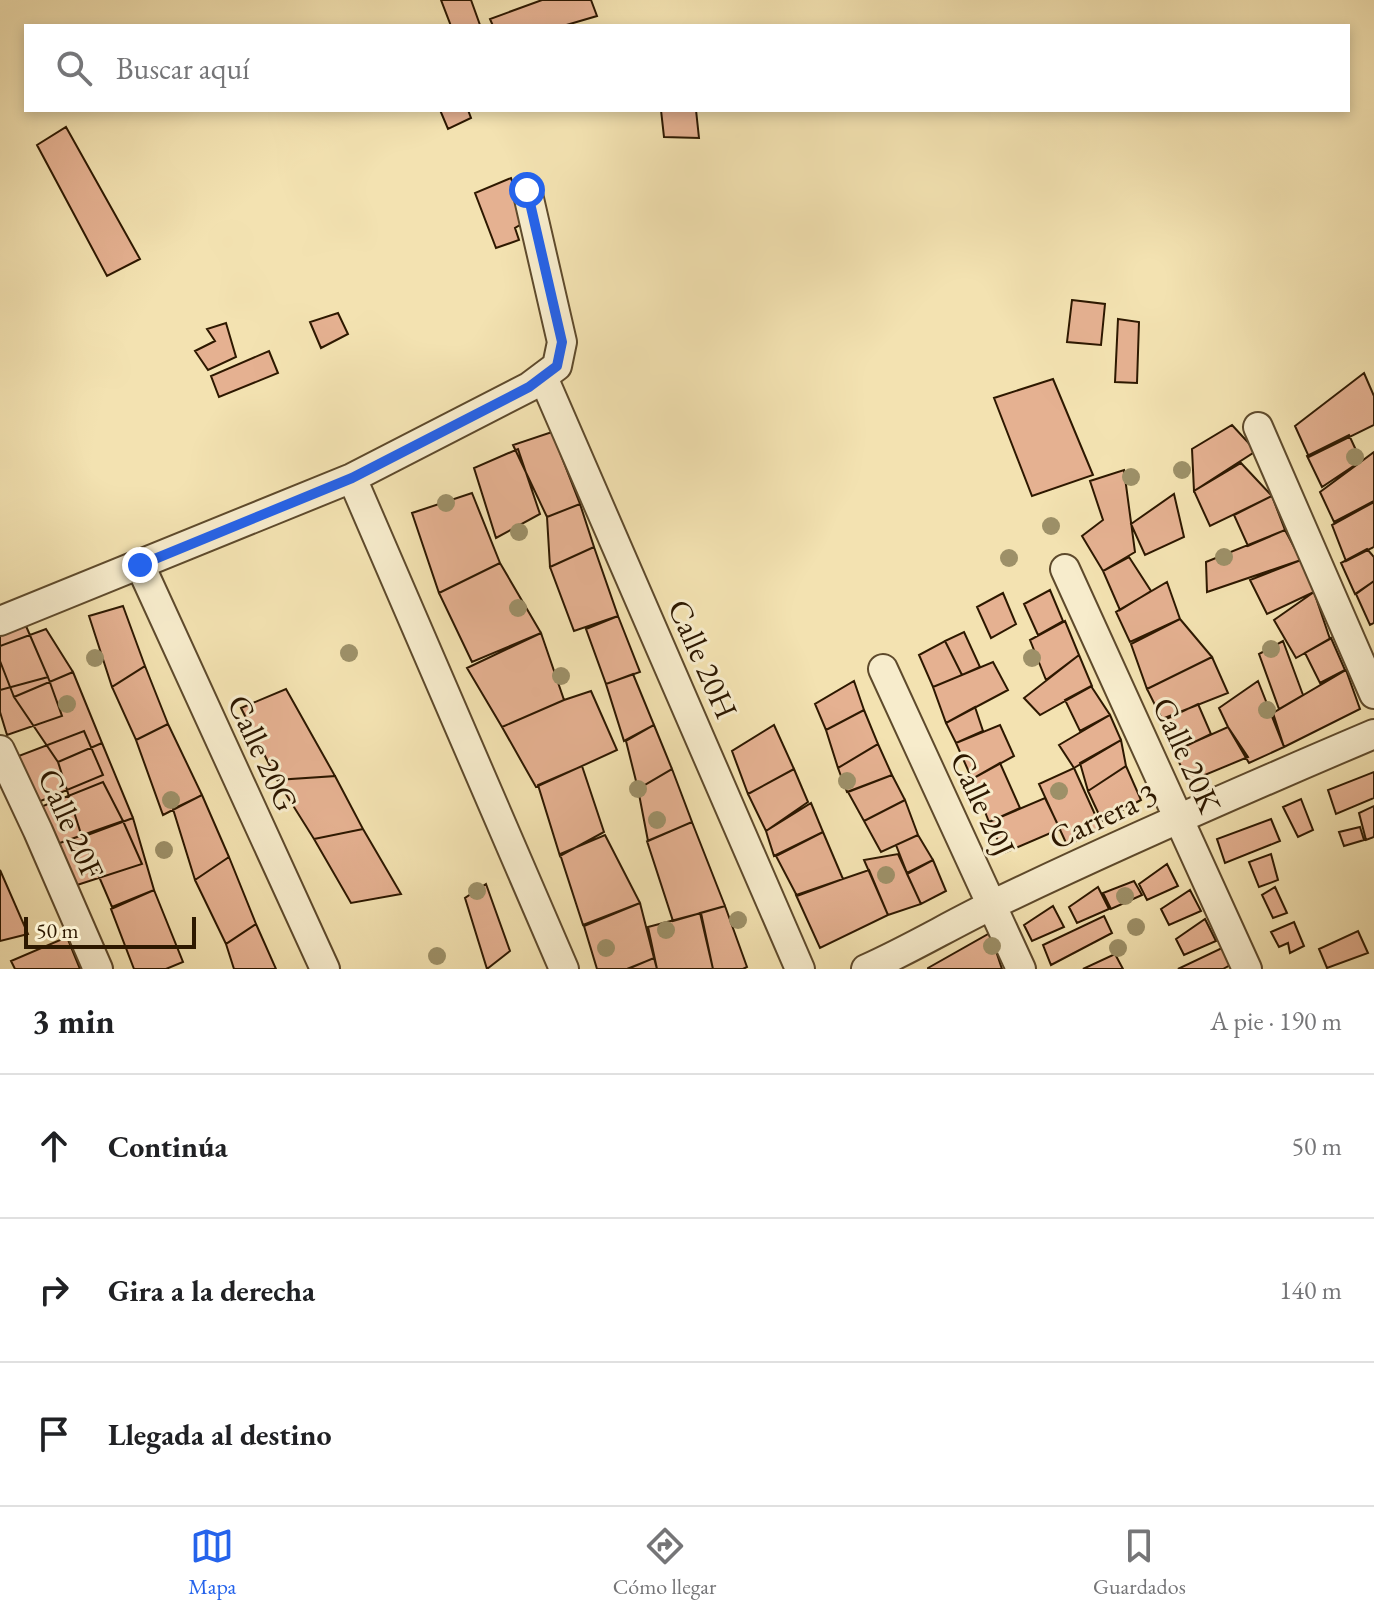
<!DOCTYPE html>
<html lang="es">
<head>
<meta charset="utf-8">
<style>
	body { margin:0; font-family:"EB Garamond",serif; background:#f6f6f6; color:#202124 }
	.scale { position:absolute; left:24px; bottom:20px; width:172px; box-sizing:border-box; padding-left:8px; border:4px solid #2d1800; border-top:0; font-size:22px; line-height:28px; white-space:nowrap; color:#2d1800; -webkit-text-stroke:6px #f7eccc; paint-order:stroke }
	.stop { position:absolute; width:24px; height:24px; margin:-18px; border:6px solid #2563eb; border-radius:50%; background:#fff }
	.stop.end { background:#2563eb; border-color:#fff; box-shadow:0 2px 8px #0008 }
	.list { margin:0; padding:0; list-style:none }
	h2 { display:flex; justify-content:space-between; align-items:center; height:104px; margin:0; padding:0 32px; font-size:34px }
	h2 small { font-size:26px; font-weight:400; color:#757577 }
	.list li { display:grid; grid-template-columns:52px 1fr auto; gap:24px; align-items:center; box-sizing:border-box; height:144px; padding:0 32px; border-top:2px solid #e0e0e0 }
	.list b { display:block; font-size:30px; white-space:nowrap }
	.list em { font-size:26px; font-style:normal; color:#757577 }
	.icon { flex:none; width:44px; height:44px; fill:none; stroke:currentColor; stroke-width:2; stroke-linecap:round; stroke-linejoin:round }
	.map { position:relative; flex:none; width:1374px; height:969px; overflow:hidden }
	.search { position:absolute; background:#fff; box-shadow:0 4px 12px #0003; left:24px; right:24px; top:24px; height:88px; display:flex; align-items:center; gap:20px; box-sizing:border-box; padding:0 28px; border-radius:0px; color:#757577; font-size:30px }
	.sheet { height:536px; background:#fff }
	nav { display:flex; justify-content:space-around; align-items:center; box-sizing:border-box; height:112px; border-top:2px solid #e0e0e0; background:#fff; font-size:22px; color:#757577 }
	nav a { display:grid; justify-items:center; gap:4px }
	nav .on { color:#2563eb }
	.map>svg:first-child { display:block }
	.building { fill:#e5b191; stroke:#2d1800; stroke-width:2 }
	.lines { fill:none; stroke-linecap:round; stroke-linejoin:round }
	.street-casing { stroke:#5e4a2c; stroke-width:32 }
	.street { stroke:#f7eccc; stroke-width:28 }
	.tree { fill:#9d9068 }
	.route { stroke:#2563eb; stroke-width:10 }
	.labels { text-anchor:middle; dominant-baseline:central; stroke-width:6; stroke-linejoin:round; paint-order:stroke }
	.street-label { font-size:32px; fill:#2d1800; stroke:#f7eccc }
</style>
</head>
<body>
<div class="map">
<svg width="1374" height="969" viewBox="0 0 1374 969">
	<rect width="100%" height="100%" fill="#f3e2b1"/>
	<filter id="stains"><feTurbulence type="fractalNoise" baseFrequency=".0025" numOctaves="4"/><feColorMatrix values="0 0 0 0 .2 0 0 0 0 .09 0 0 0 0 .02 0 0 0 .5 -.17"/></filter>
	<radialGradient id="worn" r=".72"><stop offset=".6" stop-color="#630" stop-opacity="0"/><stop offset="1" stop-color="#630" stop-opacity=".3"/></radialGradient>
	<path class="building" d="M441 0H471L480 25 451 26Z
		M542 0H591L597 16 563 26H493L490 19Z
		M440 110H468L471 118 448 129Z
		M661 110H696L699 138 664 137Z
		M66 127 140 259 107 276 37 145Z
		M511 178 525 222 515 228 519 240 496 248 475 193Z
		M1072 300 1105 304 1101 345 1067 342Z
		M338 313 348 334 321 348 310 322Z
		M1118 319 1139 322 1137 383 1115 382Z
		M226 323 236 357 208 370 195 351 215 341 207 329Z
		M269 351 278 373 219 397 211 376Z
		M1364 373 1374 396V425L1309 457 1295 426Z
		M1053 379 1093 475 1032 496 994 398Z
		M1232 425 1256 451 1194 491 1192 449Z
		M552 432 580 504 547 517 513 445Z
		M1349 435 1361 461 1322 487 1307 456Z
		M518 449 540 514 496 538 474 468Z
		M1374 452V501L1334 522 1320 492Z
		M1241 463 1272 496 1210 526 1194 491Z
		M1124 470 1135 552 1103 571 1082 536 1103 520 1090 481Z
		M472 493 500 563 439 593 412 513Z
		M1174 494 1184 537 1145 555 1131 524Z
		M1272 496 1285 530 1248 546 1234 515Z
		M1374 502V547L1346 561 1332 525Z
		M580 504 594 547 550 567 547 517Z
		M1285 530 1301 560 1207 592 1206 562Z
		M594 547 618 616 574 631 550 567Z
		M1367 549 1374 557V581L1355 594 1341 563Z
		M1129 557 1151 591 1120 610 1103 571Z
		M1301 560 1314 592 1267 614 1250 580Z
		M500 563 541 633 472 662 439 593Z
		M1374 581V623L1370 625 1356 594Z
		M1167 582 1180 619 1130 642 1116 612Z
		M1050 590 1063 621 1038 635 1024 604Z
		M1314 592 1330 639 1296 658 1274 620Z
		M1003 593 1016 624 991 638 977 607Z
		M123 606 145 666 112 687 89 616Z
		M618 616 640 672 606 684 586 629Z
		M1180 619 1212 657 1147 689 1131 644Z
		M1065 621 1079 655 1046 680 1030 640Z
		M26 626 48 677 0 690V635Z
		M46 629 73 672 14 697 0 661V646Z
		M964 632 980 667 962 675 945 641Z
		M541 633 564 700 502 727 467 668Z
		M1331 638 1345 670 1320 683 1305 653Z
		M945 641 962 675 933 687 919 655Z
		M1283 641 1303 695 1279 709 1259 654Z
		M1079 655 1092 686 1040 715 1024 698Z
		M1212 657 1228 693 1162 719 1147 689Z
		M993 662 1008 690 946 723 933 687Z
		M145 666 168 724 136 740 112 687Z
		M1346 670 1360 709 1284 747 1273 713Z
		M73 672 102 743 58 762 14 697Z
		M633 674 654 725 624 741 606 684Z
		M48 677 62 716 7 735 0 712V690Z
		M854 681 864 710 826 730 815 704Z
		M1258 681 1284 747 1249 763 1228 727 1219 708Z
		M1091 686 1110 715 1080 731 1065 700Z
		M286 689 335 776 277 780 241 708Z
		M591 691 617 750 536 787 502 727 564 700Z
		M1198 704 1211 734 1176 751 1162 721Z
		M975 707 983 731 956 743 946 723Z
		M864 710 878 744 838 768 826 730Z
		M1110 715 1121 740 1074 768 1059 745Z
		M168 724 202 795 163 815 136 740Z
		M654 725 672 769 638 789 626 741Z
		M774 725 794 769 748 794 732 751Z
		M1000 725 1014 756 972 779 956 743Z
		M1228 727 1248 757 1188 782 1174 751Z
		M84 731 103 775 36 803 16 757Z
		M1121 740 1126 766 1088 791 1080 763Z
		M102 743 133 818 82 837 58 762Z
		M878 744 892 775 847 792 838 768Z
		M1000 763 1020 808 989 822 972 779Z
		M582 766 604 832 560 856 538 785Z
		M1126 766 1141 800 1102 821 1088 791Z
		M1074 768 1102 830 1067 845 1039 784Z
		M672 769 692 822 648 841 638 789Z
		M794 769 808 802 766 831 748 794Z
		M1374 772V798L1336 814 1328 790Z
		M892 775 905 800 864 821 848 792Z
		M335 776 363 829 314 839 277 780Z
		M103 782 123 821 54 845 38 808Z
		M202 795 229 857 195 880 173 809Z
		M1045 798 1060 829 1004 853 989 822Z
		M1301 799 1313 830 1298 837 1283 807Z
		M905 800 918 835 881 852 864 821Z
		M811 803 823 832 774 856 766 831Z
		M1374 806V837L1366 840 1359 813Z
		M133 818 154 890 112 907 82 837Z
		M1271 819 1280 841 1225 863 1217 839Z
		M123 821 142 864 74 886 54 845Z
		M692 822 725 906 673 921 647 841Z
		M1360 827 1364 840 1344 846 1339 832Z
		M363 829 401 894 351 903 314 839Z
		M823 832 843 879 797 896 776 856Z
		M605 835 640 903 583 925 560 854Z
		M918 835 933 860 907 873 896 845Z
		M898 854 921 904 888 915 864 860Z
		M1271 854 1278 880 1259 887 1249 862Z
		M229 857 256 924 226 944 195 880Z
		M933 860 946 891 921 904 907 874Z
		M1167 864 1178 886 1147 900 1139 884Z
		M0 870 28 934 0 941Z
		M869 870 888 915 820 948 796 895Z
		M1134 881 1142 895 1111 909 1103 893Z
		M486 884 510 951 487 969 465 898Z
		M1098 887 1109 909 1077 923 1069 907Z
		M1275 887 1287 913 1273 918 1262 895Z
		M154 890 183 962 166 969H134L111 909Z
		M1190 890 1201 911 1169 925 1161 909Z
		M640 903 654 958 628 969H597L584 926Z
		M725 906 747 967 743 969H713L700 913Z
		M1053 906 1064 927 1032 941 1024 925Z
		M701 913 713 969H657L648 927Z
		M1104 916 1112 933 1051 965 1043 945Z
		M1205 919 1216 941 1184 955 1176 939Z
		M1294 922 1304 946 1290 953 1288 943 1279 947 1271 932Z
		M256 924 276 969H234L226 944Z
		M1358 931 1368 953 1327 968 1319 949Z
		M990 933 1002 969H928V968Z
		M67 937 80 969H15L11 961Z
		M1224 947 1232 964 1223 969H1178Z
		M1115 954 1123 969H1083Z
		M654 958 657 969H627Z"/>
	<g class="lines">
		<defs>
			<path id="street" d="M543 377 800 969
				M1258 427 1374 694
				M352 478 564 969
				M140 565 325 969
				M1065 569 1247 969
				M0 621 352 478 529 387 557 366 562 342 527 190
				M883 669 1021 969
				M0 750 38 831 98 969
				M866 969C911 949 952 924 996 903 1121 843 1247 788 1374 734"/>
		</defs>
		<use href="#street" class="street-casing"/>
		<use href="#street" class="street"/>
	</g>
	<g class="tree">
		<circle cx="1355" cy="457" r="9"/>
		<circle cx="1182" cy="470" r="9"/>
		<circle cx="1131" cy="477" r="9"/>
		<circle cx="446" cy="503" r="9"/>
		<circle cx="1051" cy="526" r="9"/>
		<circle cx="519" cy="532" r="9"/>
		<circle cx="1224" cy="557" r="9"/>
		<circle cx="1009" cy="558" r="9"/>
		<circle cx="518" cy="608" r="9"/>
		<circle cx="1271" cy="649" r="9"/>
		<circle cx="349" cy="653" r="9"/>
		<circle cx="95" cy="658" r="9"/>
		<circle cx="1032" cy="658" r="9"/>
		<circle cx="561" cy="676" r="9"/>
		<circle cx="67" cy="704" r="9"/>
		<circle cx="1267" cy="710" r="9"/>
		<circle cx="847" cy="781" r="9"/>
		<circle cx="638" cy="789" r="9"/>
		<circle cx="1059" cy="791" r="9"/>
		<circle cx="171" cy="800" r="9"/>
		<circle cx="657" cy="820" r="9"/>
		<circle cx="164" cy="850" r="9"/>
		<circle cx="886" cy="875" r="9"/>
		<circle cx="477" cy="891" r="9"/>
		<circle cx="1125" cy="896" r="9"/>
		<circle cx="738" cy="920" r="9"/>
		<circle cx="1136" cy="927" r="9"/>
		<circle cx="666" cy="930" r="9"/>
		<circle cx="992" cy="946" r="9"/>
		<circle cx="606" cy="948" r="9"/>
		<circle cx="1118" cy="948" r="9"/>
		<circle cx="437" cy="956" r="9"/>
	</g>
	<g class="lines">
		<path class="route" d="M140 565 352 478 529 387 557 366 562 342 527 190"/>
	</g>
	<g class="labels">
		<g class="street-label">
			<text transform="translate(703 659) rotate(66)">Calle 20H</text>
			<text transform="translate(263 753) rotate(65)">Calle 20G</text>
			<text transform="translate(1187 755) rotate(66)">Calle 20K</text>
			<text transform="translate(983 804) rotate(65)">Calle 20J</text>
			<text transform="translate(1103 816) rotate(-25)">Carrera 3</text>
			<text transform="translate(71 824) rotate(66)">Calle 20F</text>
		</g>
	</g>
	<rect width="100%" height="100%" filter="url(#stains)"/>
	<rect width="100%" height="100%" fill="url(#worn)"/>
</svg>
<div class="scale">50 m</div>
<div class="stop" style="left:527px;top:190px"></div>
<div class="stop end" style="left:140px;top:565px"></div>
<div class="search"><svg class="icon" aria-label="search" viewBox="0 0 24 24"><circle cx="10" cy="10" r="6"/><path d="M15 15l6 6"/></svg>Buscar aquí</div>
</div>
<section class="sheet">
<h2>3 min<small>A pie · 190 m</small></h2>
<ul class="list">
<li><svg class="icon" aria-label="ahead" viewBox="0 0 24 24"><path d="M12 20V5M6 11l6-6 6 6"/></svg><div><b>Continúa</b></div><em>50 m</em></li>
<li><svg class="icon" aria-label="right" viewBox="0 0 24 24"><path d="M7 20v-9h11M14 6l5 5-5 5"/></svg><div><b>Gira a la derecha</b></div><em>140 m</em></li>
<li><svg class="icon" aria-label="arrive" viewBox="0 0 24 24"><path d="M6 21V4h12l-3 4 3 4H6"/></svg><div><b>Llegada al destino</b></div></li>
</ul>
</section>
<nav>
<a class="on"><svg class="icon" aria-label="map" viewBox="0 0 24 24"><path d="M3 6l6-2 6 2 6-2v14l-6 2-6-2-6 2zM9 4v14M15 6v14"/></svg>Mapa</a>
<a><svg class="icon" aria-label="directions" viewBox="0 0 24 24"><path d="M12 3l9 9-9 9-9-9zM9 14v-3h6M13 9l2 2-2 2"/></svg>Cómo llegar</a>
<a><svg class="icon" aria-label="saved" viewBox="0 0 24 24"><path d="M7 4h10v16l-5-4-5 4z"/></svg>Guardados</a>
</nav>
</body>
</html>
